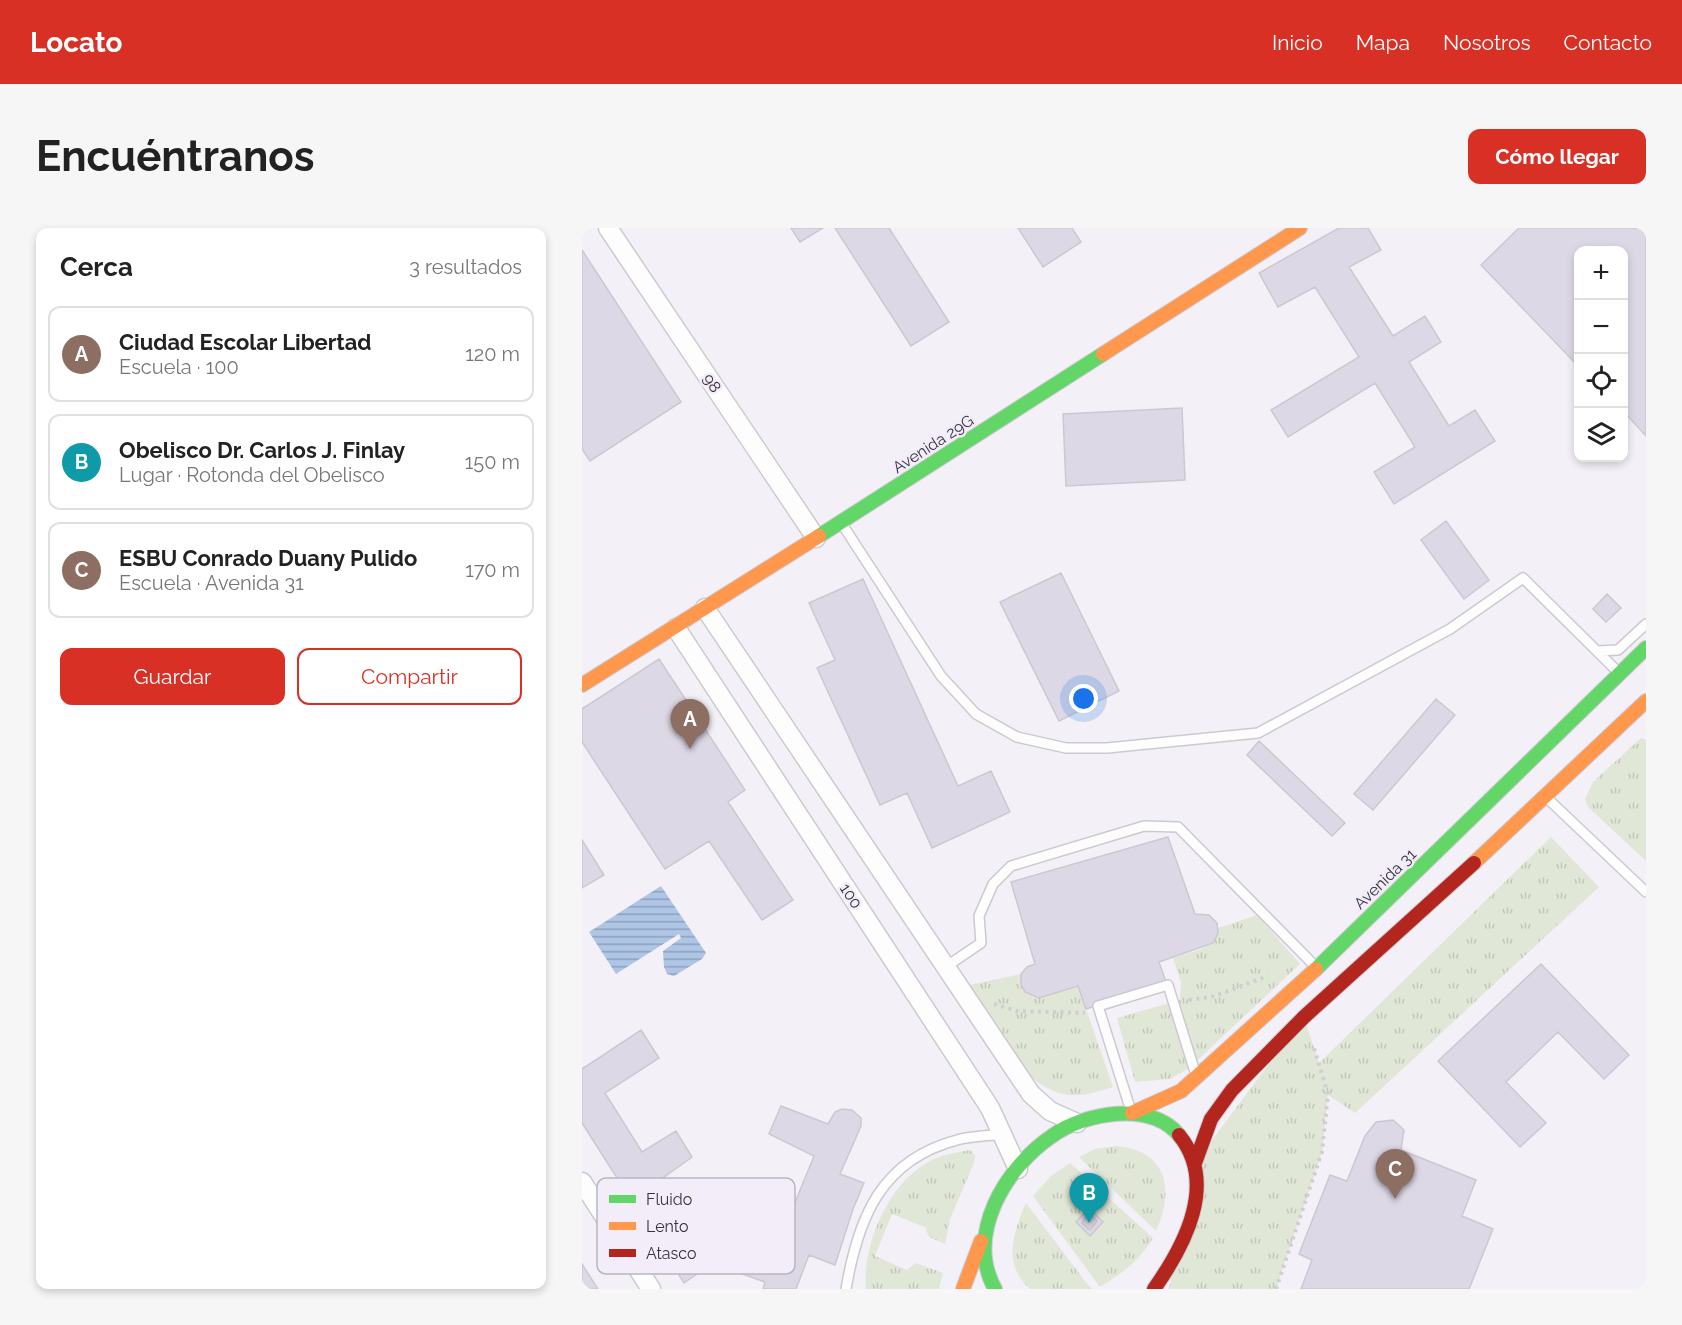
<!DOCTYPE html>
<html lang="es">
<head>
<meta charset="utf-8">
<style>
	body { margin:0; font-family:Raleway,sans-serif; background:#f6f6f6; color:#222 }
	.controls { position:absolute; right:18px; top:18px; display:grid; overflow:hidden; border-radius:12px; box-shadow:0 3px 9px #0003 }
	.controls button { width:54px; height:54px; display:grid; place-items:center; padding:0; border:0; border-bottom:2px solid #e0e0e0; background:#fff; color:#222; font:30px sans-serif }
	.you { position:absolute; left:502px; top:471px; width:21px; height:21px; margin:-15px; border:4px solid #fff; border-radius:50%; background:#1a73e8; box-shadow:0 0 0 9px #1a73e833 }
	.badge { display:grid; place-items:center; width:39px; height:39px; border-radius:50%; background:#d93025; color:#fff; font-size:20px; font-weight:700 }
	.pin { position:absolute; translate:-50% -50px; filter:drop-shadow(0 2px 3px #0008) }
	.pin::after { content:''; position:absolute; top:32px; width:21px; height:18px; background:inherit; clip-path:polygon(0 0,100% 0,50% 100%) }
	.list { margin:0; padding:0; list-style:none }
	h2 { display:flex; justify-content:space-between; align-items:center; height:78px; margin:0; padding:0 24px; font-size:26px }
	h2 small { font-size:20px; font-weight:400; color:#767676 }
	.list li { display:grid; grid-template-columns:39px 1fr auto; gap:18px; align-items:center; box-sizing:border-box; height:96px; margin:0 12px 12px; padding:0 12px; border:2px solid #e0e0e0; border-radius:12px }
	.list b { display:block; font-size:22px; white-space:nowrap }
	.list p { margin:0; font-size:20px; white-space:nowrap; color:#767676 }
	.list em { font-size:20px; font-style:normal; color:#767676 }
	.actions { display:flex; gap:12px; padding:18px 24px }
	.actions a { flex:1; padding:14px 0; border:2px solid #d93025; border-radius:12px; text-align:center; font-size:21px; color:#d93025 }
	.actions .main { background:#d93025; color:#fff }
	.icon { flex:none; width:33px; height:33px; fill:none; stroke:currentColor; stroke-width:2; stroke-linecap:round; stroke-linejoin:round }
	.map { position:relative; flex:none; width:1064px; height:1061px; overflow:hidden; border-radius:12px }
	header { display:flex; align-items:center; gap:36px; box-sizing:border-box; height:84px; padding:0 30px; background:#d93025; color:#fff }
	header strong { font-size:28px }
	nav { display:flex; gap:33px; margin-inline-start:auto; font-size:21px }
	.intro { display:flex; align-items:center; justify-content:space-between; box-sizing:border-box; height:144px; padding:0 36px }
	h1 { margin:0; font-size:42px }
	.button { padding:15px 27px; border-radius:12px; background:#d93025; color:#fff; font-size:21px; font-weight:700 }
	main { display:flex; gap:36px; padding:0 36px }
	aside { flex:1; background:#fff; border-radius:12px; box-shadow:0 3px 9px #0003 }
	.map>svg:first-child { display:block }
	.grass { fill:url(#grass-tufts) }
	.water { fill:url(#water-rules) }
	.building { fill:#ddd8e5; stroke:#ccc8d2; stroke-width:1.5 }
	.lines { fill:none; stroke-linecap:round; stroke-linejoin:round }
	.lane-casing { stroke:#cdc9d2; stroke-width:12 }
	.street-casing { stroke:#cdc9d2; stroke-width:21 }
	.fast-casing { stroke:#cdc9d2; stroke-width:16 }
	.slow-casing { stroke:#cdc9d2; stroke-width:16 }
	.jam-casing { stroke:#cdc9d2; stroke-width:16 }
	.path { stroke:#d1ced2; stroke-width:4; stroke-dasharray:3 4.5; stroke-linecap:butt }
	.lane { stroke:#fdfdfe; stroke-width:9 }
	.street { stroke:#fdfdfe; stroke-width:18 }
	.fast { stroke:#63d668; stroke-width:14 }
	.slow { stroke:#ff974d; stroke-width:14 }
	.jam { stroke:#b3261e; stroke-width:14 }
	.labels { text-anchor:middle; dominant-baseline:central; stroke-width:5; stroke-linejoin:round; paint-order:stroke }
	.street-label { font-size:16px; fill:#37323e; stroke:#f3edfa }
	.key { fill:#f3edfa; stroke:#bbb5c2; stroke-width:1.5 }
	.key-label { font-size:16px; fill:#37323e }
</style>
</head>
<body>
<header>
<strong>Locato</strong>
<nav><a>Inicio</a><a>Mapa</a><a>Nosotros</a><a>Contacto</a></nav>
</header>
<div class="intro"><h1>Encuéntranos</h1><a class="button">Cómo llegar</a></div>
<main>
<aside>
<h2>Cerca<small>3 resultados</small></h2>
<ul class="list">
<li><span class="badge" style="background:#8d6e63">A</span><div><b>Ciudad Escolar Libertad</b><p>Escuela · 100</p></div><em>120 m</em></li>
<li><span class="badge" style="background:#0f9aa8">B</span><div><b>Obelisco Dr. Carlos J. Finlay</b><p>Lugar · Rotonda del Obelisco</p></div><em>150 m</em></li>
<li><span class="badge" style="background:#8d6e63">C</span><div><b>ESBU Conrado Duany Pulido</b><p>Escuela · Avenida 31</p></div><em>170 m</em></li>
</ul>
<div class="actions"><a class="main">Guardar</a><a>Compartir</a></div>
</aside>
<div class="map">
<svg width="1064" height="1061" viewBox="0 0 1064 1061">
	<defs>
		<pattern id="grass-tufts" width="24" height="20" patternUnits="userSpaceOnUse" patternTransform="scale(1.5)"><rect width="24" height="20" fill="#e1e7d6"/><path d="M3 7l-1-3M5 7V3M7 7l1-3M15 17l-1-3M17 17v-4M19 17l1-3" fill="none" stroke="#c2c7b9"/></pattern>
		<pattern id="water-rules" width="6" height="5" patternUnits="userSpaceOnUse" patternTransform="scale(1.5)"><rect width="6" height="5" fill="#aec5e6"/><path d="M0 2.5h6" fill="none" stroke="#8ea1bc"/></pattern>
	</defs>
	<rect width="100%" height="100%" fill="#f3f0f7"/>
	<path class="grass" d="M1059 510 1064 512V633L1006 579 1003 571 1011 554Z
		M969 609 1017 659 773 885 746 867 740 924 694 1061H587L613 935 722 789 737 835Z
		M675 687 718 736 607 840 588 851 553 854 535 790 598 772 599 755 591 730C607 724 636 721 636 700Z
		M439 746 440 760 452 769 496 758 531 859C496 870 479 873 449 849L383 758Z
		M534 918C585 922 593 962 574 1003L497 929 513 921Z
		M388 922 393 927 392 935 368 991 363 1016 347 1009 343 999 310 986 293 1028 325 1042 334 1035 361 1045 357 1061H284C280 1015 308 951 352 931 363 926 377 924 388 922Z
		M488 935 571 1010C557 1033 541 1045 518 1059L451 968 469 948Z
		M444 975 509 1061H448C420 1036 431 1005 444 975Z"/>
	<path class="water" d="M79 658 124 725 120 731 92 748 85 746 82 739 81 723 99 710 97 706 34 746 7 704Z"/>
	<path class="building" d="M209 0H241L218 14Z
		M253 0H307L367 94 329 118Z
		M436 0H490L499 14 461 39Z
		M757 0H786L799 22 767 39 811 108 843 88 859 114 827 134 867 198 893 182 913 213 812 276 792 244 833 219 793 155 706 209 689 182 777 129 733 59 696 79 677 45Z
		M937 0H1064V208L1042 184V22H996V138L899 37Z
		M0 22 99 174 8 233 0 221Z
		M600 180 603 252 484 258 481 186Z
		M864 293 907 352 882 371 839 312Z
		M479 345 537 463 477 493 418 374Z
		M281 351 376 558 409 543 428 584 350 620 325 565 298 577 235 440 253 432 227 375Z
		M1025 366 1039 380 1024 394 1011 381Z
		M77 431 163 562 146 574 211 672 180 692 127 613 83 641 0 514V481Z
		M854 471 873 487 791 582 772 566Z
		M677 513 763 595 750 608 665 527Z
		M586 609 613 686 627 687 635 695 636 705 631 715 577 734 584 754 504 781 496 758 457 770 443 764 439 756V746L445 739 453 736 429 654Z
		M0 612 22 647 0 660Z
		M959 736 1047 827 1022 851 976 804 924 854 964 895 938 919 856 833Z
		M59 802 77 830 23 865 60 924 94 903 110 929 78 952 116 1008 152 986 169 1009 102 1055 0 895V841Z
		M199 878 246 896 253 884 260 881 270 882 279 890V898L258 946 282 955 271 981 253 1037 227 1027 214 1061H181L183 1054 152 1043 165 1013 193 1023 232 928 187 906Z
		M811 892 822 902 819 922 894 952 880 988 911 1001 887 1061H719L730 1032 717 1026 748 947 765 953 783 908 794 894Z
		M507 980 521 994 508 1008 494 994Z
		M507 986 515 993 508 1002 500 995Z
		M0 1036 16 1061H0Z"/>
	<g class="lines">
		<defs>
			<path id="lane" d="M260 296 359 448 394 486 435 509 484 520H525L676 505 868 401 941 350 1036 444
				M1015 423 1036 422 1064 396
				M966 571 1064 664
				M362 740 399 715 397 688 411 656 429 638 562 598 596 599 731 736
				M548 880 516 778 586 757 613 844
				M264 1061C276 990 299 932 375 912 389 908 406 908 421 906"/>
			<path id="street" d="M26 0 234 310
				M123 380 449 866 468 883 495 895
				M94 400 408 880 436 941
				M0 954 69 1061"/>
			<path id="fast" d="M237 308 521 126
				M734 741 1064 420
				M413 1061C383 1007 423 940 470 908 502 885 568 872 597 907"/>
			<path id="slow" d="M521 126 718 0
				M0 457 237 308
				M892 635 1064 473
				M550 885 599 863 734 741
				M381 1061 399 1013"/>
			<path id="jam" d="M613 935 629 891 650 862 722 789 892 635
				M572 1061C603 1017 636 955 597 907"/>
		</defs>
		<use href="#lane" class="lane-casing"/>
		<use href="#street" class="street-casing"/>
		<use href="#fast" class="fast-casing"/>
		<use href="#slow" class="slow-casing"/>
		<use href="#jam" class="jam-casing"/>
		<path class="path" d="M607 772 633 768 686 748
			M412 776 435 783 503 785
			M694 1061 740 924 746 866 731 817"/>
		<use href="#lane" class="lane"/>
		<use href="#street" class="street"/>
		<use href="#fast" class="fast"/>
		<use href="#slow" class="slow"/>
		<use href="#jam" class="jam"/>
	</g>
	<g class="labels">
		<g class="street-label">
			<text transform="translate(130 155) rotate(56)">98</text>
			<text transform="translate(351 216) rotate(-33)">Avenida 29G</text>
			<text transform="translate(803 651) rotate(-44)">Avenida 31</text>
			<text transform="translate(269 668) rotate(57)">100</text>
		</g>
	</g>
	<rect x="15" y="950" width="198" height="96" rx="9" class="key"/>
	<rect x="27" y="967" width="27" height="8" fill="#63d668"/>
	<rect x="27" y="994" width="27" height="8" fill="#ff974d"/>
	<rect x="27" y="1021" width="27" height="8" fill="#b3261e"/>
	<g class="key-label">
		<text x="64" y="977">Fluido</text>
		<text x="64" y="1004">Lento</text>
		<text x="64" y="1031">Atasco</text>
	</g>
</svg>
<div class="controls">
<button>+</button>
<button>−</button>
<button><svg class="icon" aria-label="locate" viewBox="0 0 24 24"><circle cx="12" cy="12" r="6"/><path d="M12 2v4M12 18v4M2 12h4M18 12h4"/></svg></button>
<button><svg class="icon" aria-label="layers" viewBox="0 0 24 24"><path d="M12 4l9 5-9 5-9-5zM3 14l9 5 9-5"/></svg></button>
</div>
<div class="you"></div>
<div class="pin badge" style="left:108px;top:521px;background:#8d6e63">A</div>
<div class="pin badge" style="left:507px;top:995px;background:#0f9aa8">B</div>
<div class="pin badge" style="left:813px;top:971px;background:#8d6e63">C</div>
</div>
</main>
</body>
</html>
